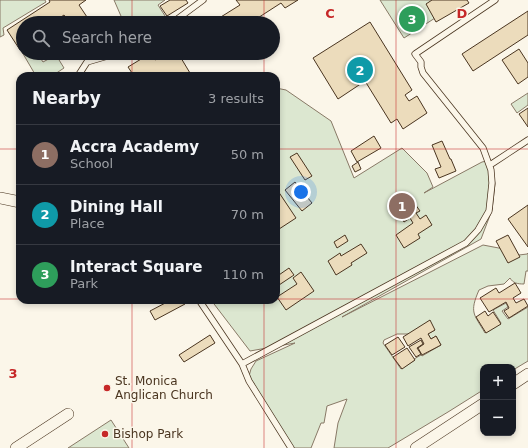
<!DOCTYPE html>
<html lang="en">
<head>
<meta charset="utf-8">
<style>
	body { margin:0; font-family:"DejaVu Sans",sans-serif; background:#20242c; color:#f1f3f6 }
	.controls { position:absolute; right:12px; bottom:12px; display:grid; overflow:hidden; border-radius:8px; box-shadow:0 2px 6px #0003 }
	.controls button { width:36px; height:36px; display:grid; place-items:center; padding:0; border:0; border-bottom:1px solid #363941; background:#171b24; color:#f1f3f6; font:20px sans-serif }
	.you { position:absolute; left:301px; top:192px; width:14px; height:14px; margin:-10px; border:3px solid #fff; border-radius:50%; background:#1a73e8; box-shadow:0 0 0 6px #1a73e833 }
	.badge { display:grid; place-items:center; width:26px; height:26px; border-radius:50%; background:#c62828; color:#fff; font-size:13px; font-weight:700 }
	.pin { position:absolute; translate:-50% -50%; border:2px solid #fff; box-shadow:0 1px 4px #0006 }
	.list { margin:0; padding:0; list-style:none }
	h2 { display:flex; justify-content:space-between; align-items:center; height:52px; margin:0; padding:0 16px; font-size:17px }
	h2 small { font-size:13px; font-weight:400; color:#9ea1a6 }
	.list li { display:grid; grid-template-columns:26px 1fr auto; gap:12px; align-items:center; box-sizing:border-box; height:60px; padding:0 16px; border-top:1px solid #363941 }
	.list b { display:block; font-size:15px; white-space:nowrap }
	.list p { margin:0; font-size:13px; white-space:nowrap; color:#9ea1a6 }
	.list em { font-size:13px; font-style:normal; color:#9ea1a6 }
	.icon { flex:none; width:22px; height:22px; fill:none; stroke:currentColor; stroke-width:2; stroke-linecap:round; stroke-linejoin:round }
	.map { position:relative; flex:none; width:528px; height:448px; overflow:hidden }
	.search { position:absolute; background:#171b24; box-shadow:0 2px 6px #0003; left:16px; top:16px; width:264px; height:44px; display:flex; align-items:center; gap:10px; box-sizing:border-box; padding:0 14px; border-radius:22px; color:#9ea1a6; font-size:15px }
	.panel { position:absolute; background:#171b24; box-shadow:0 2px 6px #0003; left:16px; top:72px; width:264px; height:232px; border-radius:12px }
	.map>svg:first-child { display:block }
	.green { fill:#dce7d0; stroke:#887966; fill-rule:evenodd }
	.building { fill:#ecdcbc; stroke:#4a3520 }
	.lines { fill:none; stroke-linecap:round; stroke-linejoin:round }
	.lane-casing { stroke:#4a3520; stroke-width:7 }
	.street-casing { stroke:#4a3520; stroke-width:12 }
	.lane { stroke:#fbf6e9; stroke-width:5.5 }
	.street { stroke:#fbf6e9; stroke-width:11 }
	.grid { fill:none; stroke:#c62828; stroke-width:1; stroke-opacity:0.55 }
	.poi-dot { fill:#c62828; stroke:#fbf6e9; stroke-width:1.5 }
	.labels { text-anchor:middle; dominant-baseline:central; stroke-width:3; stroke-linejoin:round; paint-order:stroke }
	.poi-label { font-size:12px; fill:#4a3520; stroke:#fbf6e9; text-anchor:start }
	.grid-label { font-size:13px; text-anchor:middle; font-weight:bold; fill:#c62828; stroke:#fbf6e9; stroke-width:3; stroke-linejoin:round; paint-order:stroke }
</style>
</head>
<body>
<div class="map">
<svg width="528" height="448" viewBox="0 0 528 448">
	<rect width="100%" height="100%" fill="#fbf6e9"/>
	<path class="green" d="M0 0H45L46 2 3 28 4 35 0 37Z
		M114 0H165L158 5 169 22 168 23H155L152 18 144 23H124Z
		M380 0H463L404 38Z
		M22 52H23V53H37L43 62 56 55 64 68 52 76H36Z
		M276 88 286 90 331 121 354 178 402 148 427 173 433 187 424 193 482 162 491 160 495 184 492 210 481 239 342 317 483 245 504 249 511 256 527 254 528 253V271H526L524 284C517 284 513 283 510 278L504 284 488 286 479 290C469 313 474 314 485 333L501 323 493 310 506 303 508 307 502 311 508 319 528 307V361L513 370V367H483V390L448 412 388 448H334L338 423 347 399 327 406 324 423H321L311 448H292L249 376 251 369 256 361 295 343 250 351 211 300H276ZM431 328 435 330 428 334 431 339 436 336 441 345 422 356 421 355 414 359 415 360 401 369 383 343 384 340 397 334H409Z
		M528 93V105L517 113 511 104Z
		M111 420 129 448H68Z"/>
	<path class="building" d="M49 0H86L79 5 91 23H70L64 15 52 23H23V48L20 50 7 30 50 2Z
		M170 0H186L188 3 167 16 160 6Z
		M236 0H298L285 8 281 3 250 23H218L216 20 240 5Z
		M432 0H467L469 3 436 22 426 4Z
		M528 11V35L473 71 462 54Z
		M370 22 412 90 405 95 409 101 417 96 427 113 403 129 397 119 391 123 365 81 338 99 313 58Z
		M519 49 528 63V77L518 84 502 60Z
		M151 53 155 60 167 53H178L190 73 186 76H176L174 73 169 76H127L132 73 128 67Z
		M528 108V127L519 114Z
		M374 136 381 148 357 162 351 151Z
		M442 141 450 159H451L456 171 439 178 435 169 441 167 432 145Z
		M297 153 312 176 305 180 290 157Z
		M358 162 361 169 355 172 352 166Z
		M295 182 312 203 302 211 285 190Z
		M278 191 296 218 276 231V210L277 209 276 208V193Z
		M415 204 420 211 416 213 420 219 426 215 432 225 418 234 420 238 404 248 396 235 413 223 410 218 404 222 399 214Z
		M528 205V247L508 219Z
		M345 235 348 241 337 248 334 242Z
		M508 235 520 257 508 263 496 241Z
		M361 244 367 253 351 263 352 265 336 275 328 261 340 253 341 256Z
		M289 268 294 275 276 287V277Z
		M301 272 314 291 286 310 277 297 297 284 293 278Z
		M515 283 521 293 513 298 516 303 524 299 528 306 509 318 504 311 509 308 506 302 489 312 480 298 496 288 499 293Z
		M171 300H183L185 304 155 320 150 311Z
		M485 311 488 316 493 312 501 324 486 333 476 317Z
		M430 320 435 330 428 334 431 339 436 336 441 345 422 355 418 348 424 344 421 338 408 346 403 337Z
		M210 335 215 343 184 362 179 355Z
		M398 337 405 347 392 355 385 345Z
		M421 340 423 344 417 348 421 354 416 357 409 347Z
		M407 348 415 360 402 369 393 357Z"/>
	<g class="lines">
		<defs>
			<path id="lane" d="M172 23 203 0
				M78 76 87 62 118 53
				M490 165 528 140
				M199 300 242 364
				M291 448 249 381 242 364 466 243 478 230 489 211 492 183 491 170 483 148 423 73 421 67V62L415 54 495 0"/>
			<path id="street" d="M0 198 20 202
				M513 384 528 374
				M16 448 68 414
				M416 448 483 404"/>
		</defs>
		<use href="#lane" class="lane-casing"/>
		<use href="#street" class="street-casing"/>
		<use href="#lane" class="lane"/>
		<use href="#street" class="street"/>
	</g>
	<path class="grid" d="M132 0V23M264 0V23M396 0V448M132 53V76M264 53V76M0 149H20M276 149H528M0 299H20M276 299H528M132 300V448M264 300V448"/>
	<g class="poi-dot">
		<circle cx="107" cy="388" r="4"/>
		<circle cx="105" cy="434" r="4"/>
	</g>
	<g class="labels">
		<g class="poi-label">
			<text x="115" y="381">St. Monica<tspan x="115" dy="14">Anglican Church</tspan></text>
			<text x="113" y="434">Bishop Park</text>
		</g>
	</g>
	<g class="grid-label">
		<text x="330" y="18">C</text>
		<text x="462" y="18">D</text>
		<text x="13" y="378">3</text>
	</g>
</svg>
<div class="controls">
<button>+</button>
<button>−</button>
</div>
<div class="you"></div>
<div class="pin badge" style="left:402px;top:206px;background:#8d6e63">1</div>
<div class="pin badge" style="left:360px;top:70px;background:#0f9aa8">2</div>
<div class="pin badge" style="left:412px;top:19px;background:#2e9e5b">3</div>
<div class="search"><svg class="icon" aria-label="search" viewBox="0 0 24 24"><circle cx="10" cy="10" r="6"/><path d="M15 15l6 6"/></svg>Search here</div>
<section class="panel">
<h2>Nearby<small>3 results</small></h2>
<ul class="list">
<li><span class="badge" style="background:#8d6e63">1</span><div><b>Accra Academy</b><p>School</p></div><em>50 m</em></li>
<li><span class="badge" style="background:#0f9aa8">2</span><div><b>Dining Hall</b><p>Place</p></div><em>70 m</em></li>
<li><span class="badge" style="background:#2e9e5b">3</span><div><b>Interact Square</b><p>Park</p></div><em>110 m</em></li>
</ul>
</section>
</div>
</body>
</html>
